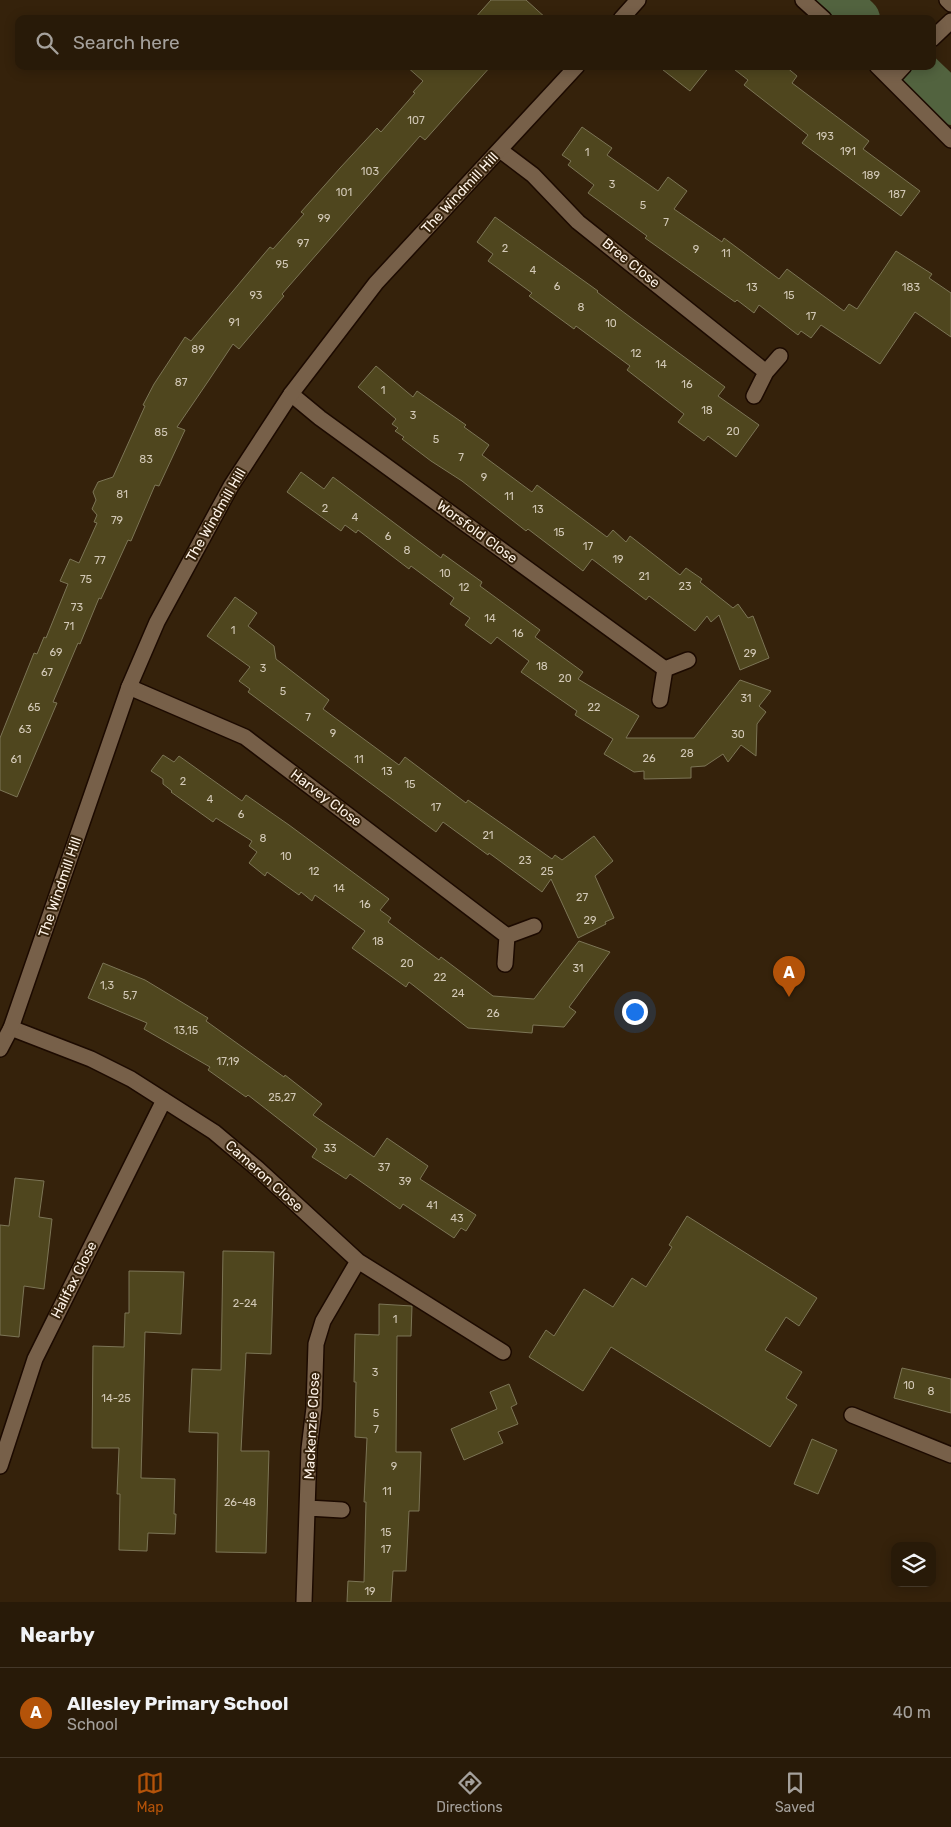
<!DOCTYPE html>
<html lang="en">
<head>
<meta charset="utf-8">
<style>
	body { margin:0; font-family:Rubik,sans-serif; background:#302312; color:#f1f3f6 }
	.controls { position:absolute; right:15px; bottom:15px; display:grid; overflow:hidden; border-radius:10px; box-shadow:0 2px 12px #0003 }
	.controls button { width:45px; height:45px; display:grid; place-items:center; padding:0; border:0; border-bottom:1px solid #443829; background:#281a08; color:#f1f3f6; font:25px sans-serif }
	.you { position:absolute; left:634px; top:1011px; width:18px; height:18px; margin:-12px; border:4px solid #fff; border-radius:50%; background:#1a73e8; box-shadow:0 0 0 8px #1a73e833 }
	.badge { display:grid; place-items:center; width:32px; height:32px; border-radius:50%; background:#b45309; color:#fff; font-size:16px; font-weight:700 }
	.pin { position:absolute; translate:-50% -41px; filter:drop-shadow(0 1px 2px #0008) }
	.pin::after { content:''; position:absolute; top:26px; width:18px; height:15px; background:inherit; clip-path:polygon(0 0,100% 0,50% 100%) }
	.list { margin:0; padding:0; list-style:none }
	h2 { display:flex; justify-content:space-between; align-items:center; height:65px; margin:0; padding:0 20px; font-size:21px }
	h2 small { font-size:16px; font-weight:400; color:#a5a19c }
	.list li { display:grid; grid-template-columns:32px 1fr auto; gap:15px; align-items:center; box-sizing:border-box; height:90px; padding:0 20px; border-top:1px solid #443829 }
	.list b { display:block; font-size:19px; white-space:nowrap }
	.list p { margin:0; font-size:16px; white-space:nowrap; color:#a5a19c }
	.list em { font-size:16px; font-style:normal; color:#a5a19c }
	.icon { flex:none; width:28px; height:28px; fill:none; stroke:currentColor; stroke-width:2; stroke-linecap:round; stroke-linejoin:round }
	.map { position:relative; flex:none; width:951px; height:1602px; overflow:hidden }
	.search { position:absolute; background:#281a08; box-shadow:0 2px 12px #0003; left:15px; right:15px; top:15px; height:55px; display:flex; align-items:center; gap:12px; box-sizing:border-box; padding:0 18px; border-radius:10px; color:#a5a19c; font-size:19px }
	.sheet { height:155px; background:#281a08 }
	nav { display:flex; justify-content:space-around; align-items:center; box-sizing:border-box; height:70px; border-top:1px solid #443829; background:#281a08; font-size:14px; color:#a5a19c }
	nav a { display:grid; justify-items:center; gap:2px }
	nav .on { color:#b45309 }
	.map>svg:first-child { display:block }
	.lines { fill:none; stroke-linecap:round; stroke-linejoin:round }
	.river { stroke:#52633f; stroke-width:44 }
	.building { fill:#4f461e; stroke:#7c7556 }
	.street-casing { stroke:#1c0a00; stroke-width:18 }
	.secondary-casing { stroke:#1c0a00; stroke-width:18 }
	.street { stroke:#776049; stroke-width:15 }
	.secondary { stroke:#776049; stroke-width:15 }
	.labels { text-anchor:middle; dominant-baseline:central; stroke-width:4; stroke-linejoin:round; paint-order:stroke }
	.number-label { font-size:11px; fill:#d2c8b6 }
	.street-label { font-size:14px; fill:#fef3e8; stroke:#35220b }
</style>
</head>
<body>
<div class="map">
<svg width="951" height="1602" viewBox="0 0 951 1602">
	<rect width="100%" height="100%" fill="#35220b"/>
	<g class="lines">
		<path class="river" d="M837 0 858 19
			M912 66 951 103"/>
	</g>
	<path class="building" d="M491 0H526L547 19H474Z
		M406 66H491L425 140 420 136 392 168 282 294 284 296 239 349 233 344 209 380 177 427 185 430 159 486 155 485 131 541 128 540 101 599 99 598 80 644 78 643 53 702 57 703 17 797 0 790V738L34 653 37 654 44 637 46 638 68 584 60 581 70 559 79 563 97 523 94 522 97 515 92 509 96 500 93 492 98 482 113 477 145 406 143 405 154 384 185 337 191 341 264 254 270 247 273 249 304 214 301 212 340 168 377 128 381 132 415 93 413 92 423 81Z
		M658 66H710L690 91Z
		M730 66H785L797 76 792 83 869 141 863 149 920 191 901 216 802 143 808 135 744 85 748 80Z
		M582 127 612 148 607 155 658 191 668 177 687 191 674 209 722 242 724 238 779 279 787 269 844 311 849 304 857 309 896 251 932 274 929 278 951 293V337L915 312 880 364 821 325 811 338 801 331 798 335 759 305 754 313 737 300 735 302 645 238 647 236 588 193 594 185 568 165 571 161 562 155Z
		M495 217 598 291 597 292 634 320 725 387 718 396 759 425 736 457 708 436 704 441 678 422 684 414 627 370 630 366 576 326 574 329 529 296 532 293 488 261 493 254 477 242Z
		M376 366 413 397 417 391 466 425 464 427 489 445 482 455 532 492 537 485 607 537 613 530 626 542 630 536 680 575 686 568 702 579 700 582 733 608 738 604 748 618 753 616 769 658 740 670 719 615 711 622 707 616 695 631 649 596 646 600 592 559 583 571 528 529 526 531 462 481 431 461 402 439 404 437 395 431 398 428 392 424 396 419 358 387Z
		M301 472 324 489 333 477 441 558 443 554 482 582 480 586 540 630 535 637 583 672 578 679 639 716 626 738H694L740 680 771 691 759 706 766 712 757 724 756 756 741 745 728 762 723 754 705 766 691 767V778L644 779V771L634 772 604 754 613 739 575 715 577 711 521 672 529 661 497 637 491 644 465 625 470 618 450 604 454 598 411 566 409 569 358 530 356 533 345 525 341 531 287 492Z
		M235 597 257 613 248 626 274 646 276 659 329 700 323 709 399 765 405 757 466 803 468 800 552 859 555 855 562 860 594 836 613 861 595 876 614 918 605 922 606 924 578 938 551 879 542 892 489 853 488 855 443 822 436 832 248 692 250 689 239 681 250 667 207 636Z
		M163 755 174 762 179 756 242 801 246 795 289 825 389 899 380 910 391 918 388 922 439 960 441 957 493 996 534 999 579 941 610 952 569 1007 576 1012 564 1027 533 1025 532 1033 468 1028 409 982 406 987 352 948 365 931 315 895 312 901 301 892 299 895 267 872 265 876 249 863 257 852 249 846 252 841 216 818 213 822 171 792 172 791 163 784V779L151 771Z
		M103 963 145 980 208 1018 206 1021 284 1077 285 1075 322 1104 313 1115 374 1157 387 1138 428 1166 420 1179 476 1215 466 1231 461 1228 454 1238 403 1204 400 1209 350 1174 346 1179 312 1157 317 1149 248 1095 246 1097 208 1070 210 1067 144 1029 147 1023 88 998Z
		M15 1178 44 1181 39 1217 52 1219 44 1289 24 1286 19 1337 0 1335V1225L9 1226Z
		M687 1216 817 1298 799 1326 786 1317 765 1350 802 1372 786 1398 797 1405 770 1447 611 1347 583 1391 529 1357 546 1330 554 1336 584 1289 613 1307 632 1278 646 1287 672 1247 669 1245Z
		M223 1251 274 1252 271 1354 246 1353 241 1451H269L266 1553 216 1552 218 1433 189 1432 192 1369 221 1370Z
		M129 1271 184 1272 181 1334 145 1332 141 1478 175 1479 174 1514H176L175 1534 148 1533 147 1551 119 1550 120 1494H117L119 1448H92L93 1346 124 1347 125 1313H129Z
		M379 1304 412 1306 411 1336H397L396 1452H421L419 1511H409L406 1571H393L391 1602H347L348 1581 364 1582 366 1502H364L367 1438 355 1437 356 1382H354L355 1334 379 1335Z
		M902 1368 951 1379V1413L894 1398Z
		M509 1384 517 1404 511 1407 518 1424 498 1432 503 1443 464 1460 451 1429 497 1409 490 1392Z
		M812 1439 837 1450 818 1494 794 1484Z"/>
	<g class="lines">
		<defs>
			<path id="street" d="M803 0 824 19
				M947 0 951 4
				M932 39 951 21
				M877 66 951 140
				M892 79 904 66
				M500 150 533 175 578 222 766 372
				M291 394 320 418 665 669
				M754 396 766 372 780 356
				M129 687 245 737 507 936
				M660 700 665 669 688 660
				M505 964 507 936 534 926
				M11 1028 91 1059 131 1079 214 1132 258 1169 358 1261 503 1352
				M852 1415 951 1455
				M0 1466 35 1359 164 1100
				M308 1508 342 1510
				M304 1602 309 1449 314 1408 316 1344 323 1321 358 1261"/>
			<path id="secondary" d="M621 19 638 0
				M0 1049 11 1028 129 687 157 622 231 486 291 394 376 283 577 66"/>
		</defs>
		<use href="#street" class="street-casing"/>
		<use href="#secondary" class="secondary-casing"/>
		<use href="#street" class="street"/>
		<use href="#secondary" class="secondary"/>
	</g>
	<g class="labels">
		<g class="number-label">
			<text x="416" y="120">107</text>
			<text x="825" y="136">193</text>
			<text x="848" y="151">191</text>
			<text x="587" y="152">1</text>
			<text x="370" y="171">103</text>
			<text x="871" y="175">189</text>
			<text x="612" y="184">3</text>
			<text x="344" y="192">101</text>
			<text x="897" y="194">187</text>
			<text x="643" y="205">5</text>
			<text x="324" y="218">99</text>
			<text x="666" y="222">7</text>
			<text x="303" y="243">97</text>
			<text x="505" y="248">2</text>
			<text x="696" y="249">9</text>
			<text x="726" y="253">11</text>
			<text x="282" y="264">95</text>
			<text x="533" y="270">4</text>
			<text x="557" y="286">6</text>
			<text x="752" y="287">13</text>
			<text x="911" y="287">183</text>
			<text x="256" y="295">93</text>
			<text x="789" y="295">15</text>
			<text x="581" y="307">8</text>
			<text x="811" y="316">17</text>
			<text x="234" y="322">91</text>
			<text x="611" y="323">10</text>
			<text x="198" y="349">89</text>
			<text x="636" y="353">12</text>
			<text x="661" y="364">14</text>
			<text x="181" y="382">87</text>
			<text x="687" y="384">16</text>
			<text x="383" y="390">1</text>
			<text x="707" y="410">18</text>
			<text x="413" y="415">3</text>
			<text x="733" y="431">20</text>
			<text x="161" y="432">85</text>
			<text x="436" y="439">5</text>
			<text x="461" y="457">7</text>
			<text x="146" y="459">83</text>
			<text x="484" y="477">9</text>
			<text x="122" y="494">81</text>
			<text x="509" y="496">11</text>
			<text x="325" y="508">2</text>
			<text x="538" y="509">13</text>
			<text x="355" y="517">4</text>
			<text x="117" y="520">79</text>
			<text x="559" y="532">15</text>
			<text x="388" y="536">6</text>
			<text x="588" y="546">17</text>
			<text x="407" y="550">8</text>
			<text x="618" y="559">19</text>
			<text x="100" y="560">77</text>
			<text x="445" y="573">10</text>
			<text x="644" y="576">21</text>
			<text x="86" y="579">75</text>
			<text x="685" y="586">23</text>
			<text x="464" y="587">12</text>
			<text x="77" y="607">73</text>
			<text x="490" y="618">14</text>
			<text x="69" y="626">71</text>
			<text x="233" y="630">1</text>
			<text x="518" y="633">16</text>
			<text x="56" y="652">69</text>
			<text x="750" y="653">29</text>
			<text x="542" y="666">18</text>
			<text x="263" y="668">3</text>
			<text x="47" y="672">67</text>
			<text x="565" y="678">20</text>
			<text x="283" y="691">5</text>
			<text x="746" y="698">31</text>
			<text x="34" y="707">65</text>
			<text x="594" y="707">22</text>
			<text x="308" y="717">7</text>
			<text x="25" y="729">63</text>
			<text x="333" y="733">9</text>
			<text x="738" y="734">30</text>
			<text x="687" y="753">28</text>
			<text x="649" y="758">26</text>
			<text x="16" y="759">61</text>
			<text x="359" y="759">11</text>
			<text x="387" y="771">13</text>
			<text x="183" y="781">2</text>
			<text x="410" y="784">15</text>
			<text x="210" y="799">4</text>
			<text x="436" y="807">17</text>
			<text x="241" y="814">6</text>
			<text x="488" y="835">21</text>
			<text x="263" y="838">8</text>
			<text x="286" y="856">10</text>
			<text x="525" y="860">23</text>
			<text x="314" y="871">12</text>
			<text x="547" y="871">25</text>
			<text x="339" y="888">14</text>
			<text x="582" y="897">27</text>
			<text x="365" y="904">16</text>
			<text x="590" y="920">29</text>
			<text x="378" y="941">18</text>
			<text x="407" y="963">20</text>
			<text x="578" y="968">31</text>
			<text x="440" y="977">22</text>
			<text x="107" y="985">1,3</text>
			<text x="458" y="993">24</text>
			<text x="130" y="995">5,7</text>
			<text x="493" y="1013">26</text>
			<text x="186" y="1030">13,15</text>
			<text x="228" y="1061">17,19</text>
			<text x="282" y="1097">25,27</text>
			<text x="330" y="1148">33</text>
			<text x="384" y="1167">37</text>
			<text x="405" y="1181">39</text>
			<text x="432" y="1205">41</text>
			<text x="457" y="1218">43</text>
			<text x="245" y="1303">2-24</text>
			<text x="395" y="1319">1</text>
			<text x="375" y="1372">3</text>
			<text x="909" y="1385">10</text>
			<text x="931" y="1391">8</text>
			<text x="116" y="1398">14-25</text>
			<text x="376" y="1413">5</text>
			<text x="376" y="1429">7</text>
			<text x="394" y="1466">9</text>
			<text x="387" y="1491">11</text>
			<text x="240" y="1502">26-48</text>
			<text x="386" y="1532">15</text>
			<text x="386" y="1549">17</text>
			<text x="370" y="1591">19</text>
		</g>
		<g class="street-label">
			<text transform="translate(460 193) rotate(-47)">The Windmill Hill</text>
			<text transform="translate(631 263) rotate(39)">Bree Close</text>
			<text transform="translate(216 515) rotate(-60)">The Windmill Hill</text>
			<text transform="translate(477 532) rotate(36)">Worsfold Close</text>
			<text transform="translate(326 798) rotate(37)">Harvey Close</text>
			<text transform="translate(60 887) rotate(-71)">The Windmill Hill</text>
			<text transform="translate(264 1176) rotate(42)">Cameron Close</text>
			<text transform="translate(74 1280) rotate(-63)">Halifax Close</text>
			<text transform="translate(312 1426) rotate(-87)">Mackenzie Close</text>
		</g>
	</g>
</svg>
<div class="controls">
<button><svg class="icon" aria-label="layers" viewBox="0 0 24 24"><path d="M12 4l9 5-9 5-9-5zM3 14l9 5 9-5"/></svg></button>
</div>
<div class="you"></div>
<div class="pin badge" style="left:789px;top:997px">A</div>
<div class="search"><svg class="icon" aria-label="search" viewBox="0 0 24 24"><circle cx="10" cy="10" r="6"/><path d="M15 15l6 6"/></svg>Search here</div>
</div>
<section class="sheet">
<h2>Nearby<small></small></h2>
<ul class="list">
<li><span class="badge">A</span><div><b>Allesley Primary School</b><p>School</p></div><em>40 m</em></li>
</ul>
</section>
<nav>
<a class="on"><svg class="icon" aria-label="map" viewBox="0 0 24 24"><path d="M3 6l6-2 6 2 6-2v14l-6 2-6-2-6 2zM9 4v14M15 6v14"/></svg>Map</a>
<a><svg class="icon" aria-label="directions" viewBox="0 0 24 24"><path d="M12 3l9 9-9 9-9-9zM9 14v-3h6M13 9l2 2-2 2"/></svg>Directions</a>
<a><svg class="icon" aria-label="saved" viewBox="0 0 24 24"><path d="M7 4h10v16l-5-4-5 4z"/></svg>Saved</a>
</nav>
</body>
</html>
